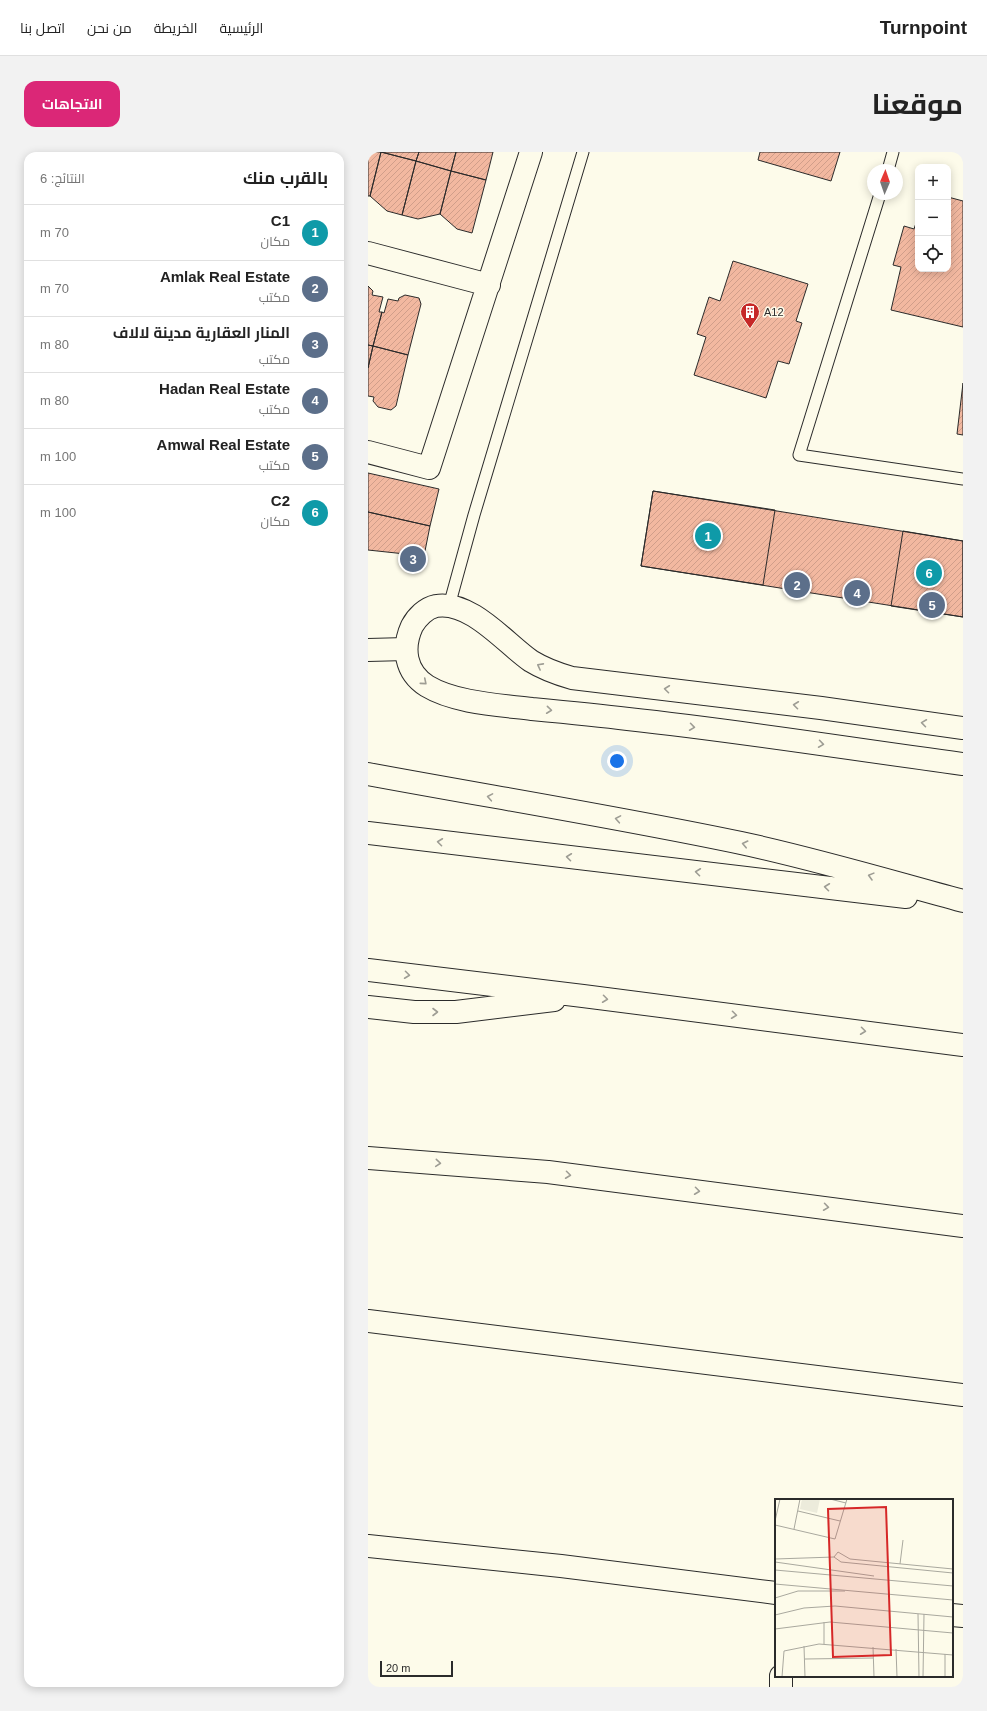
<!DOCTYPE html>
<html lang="ar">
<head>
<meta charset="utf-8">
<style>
	body { margin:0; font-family:Helvetica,Cairo,sans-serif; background:#f2f2f2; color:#222; direction:rtl }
	.controls { position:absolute; right:12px; top:12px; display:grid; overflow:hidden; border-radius:8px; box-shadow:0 2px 10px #0003 }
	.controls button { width:36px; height:36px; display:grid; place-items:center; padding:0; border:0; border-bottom:1px solid #e0e0e0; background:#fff; color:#222; font:20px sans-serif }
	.compass { position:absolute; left:499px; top:12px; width:36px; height:36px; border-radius:50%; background:#fff; box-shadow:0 2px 10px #0003; rotate:2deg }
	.scale { position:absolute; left:12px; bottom:10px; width:73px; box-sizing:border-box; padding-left:4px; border:2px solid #2b2b2b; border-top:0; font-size:11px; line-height:14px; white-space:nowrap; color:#2b2b2b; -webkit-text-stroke:3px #fdfbea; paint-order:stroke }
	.you { position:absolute; left:249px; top:609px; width:14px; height:14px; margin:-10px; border:3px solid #fff; border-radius:50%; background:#1a73e8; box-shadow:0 0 0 6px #1a73e833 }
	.badge { display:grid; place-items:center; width:26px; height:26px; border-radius:50%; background:#db2777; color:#fff; font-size:13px; font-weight:700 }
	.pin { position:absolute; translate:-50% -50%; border:2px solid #fff; box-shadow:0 1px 4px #0006 }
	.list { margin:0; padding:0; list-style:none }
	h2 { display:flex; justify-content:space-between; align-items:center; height:52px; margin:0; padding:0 16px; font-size:17px }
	h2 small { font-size:13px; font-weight:400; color:#767676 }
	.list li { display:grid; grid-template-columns:26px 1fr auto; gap:12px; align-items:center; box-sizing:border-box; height:56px; padding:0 16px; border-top:1px solid #e0e0e0 }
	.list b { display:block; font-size:15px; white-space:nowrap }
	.list p { margin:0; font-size:13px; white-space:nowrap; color:#767676 }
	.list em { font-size:13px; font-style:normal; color:#767676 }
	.icon { flex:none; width:22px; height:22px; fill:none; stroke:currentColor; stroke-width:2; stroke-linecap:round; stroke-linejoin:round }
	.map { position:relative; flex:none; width:595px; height:1535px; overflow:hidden; direction:ltr; border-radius:12px }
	header { display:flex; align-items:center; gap:24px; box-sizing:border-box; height:56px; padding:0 20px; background:#fff; border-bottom:1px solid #e0e0e0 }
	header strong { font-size:19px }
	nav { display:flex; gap:22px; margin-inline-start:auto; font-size:14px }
	.intro { display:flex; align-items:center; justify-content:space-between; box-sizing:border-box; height:96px; padding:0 24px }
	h1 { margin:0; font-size:28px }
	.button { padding:10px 18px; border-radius:12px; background:#db2777; color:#fff; font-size:14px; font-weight:700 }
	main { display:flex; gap:24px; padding:0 24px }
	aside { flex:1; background:#fff; border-radius:12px; box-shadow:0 2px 10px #0003 }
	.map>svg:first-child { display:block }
	.building { fill:url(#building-hatch); stroke:#2b2b2b }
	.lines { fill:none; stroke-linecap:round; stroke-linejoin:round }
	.service-casing { stroke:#2b2b2b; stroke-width:13 }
	.minor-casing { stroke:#2b2b2b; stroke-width:24 }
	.tertiary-casing { stroke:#2b2b2b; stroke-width:24 }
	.motorway-casing { stroke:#2b2b2b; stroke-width:24 }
	.service { stroke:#fdfbea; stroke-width:11 }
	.minor { stroke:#fdfbea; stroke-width:22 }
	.tertiary { stroke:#fdfbea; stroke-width:22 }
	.motorway { stroke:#fdfbea; stroke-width:22 }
	.oneway { stroke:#9e9d94 }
	.labels { text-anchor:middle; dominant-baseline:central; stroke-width:3; stroke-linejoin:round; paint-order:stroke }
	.poi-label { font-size:11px; fill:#2b2b2b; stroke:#fdfbea; text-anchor:start }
	.inset-road { fill:none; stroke:#a9a89e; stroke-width:1 }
	.view { fill:#d62828; fill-opacity:0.15; stroke:#d62828; stroke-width:2 }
	.inset-edge { fill:none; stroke:#2b2b2b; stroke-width:2 }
</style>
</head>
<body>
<header>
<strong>Turnpoint</strong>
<nav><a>الرئيسية</a><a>الخريطة</a><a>من نحن</a><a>اتصل بنا</a></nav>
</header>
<div class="intro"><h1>موقعنا</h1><a class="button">الاتجاهات</a></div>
<main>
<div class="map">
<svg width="595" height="1535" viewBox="0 0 595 1535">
	<defs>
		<pattern id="building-hatch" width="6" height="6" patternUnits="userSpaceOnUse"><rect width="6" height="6" fill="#f2b8a0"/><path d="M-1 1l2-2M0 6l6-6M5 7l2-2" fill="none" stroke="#d09e8a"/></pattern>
	</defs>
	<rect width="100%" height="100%" fill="#fdfbea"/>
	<path class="building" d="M0 0H13L2 44H0Z
		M13 0H51L48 9Z
		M13 0 48 9 34 63 19 59 2 44Z
		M51 0H88L83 19 48 9Z
		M88 0H125L118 28 83 19Z
		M392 0H472L463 29 390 8Z
		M48 9 83 19 72 62 50 67 34 63Z
		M83 19 118 28 104 81 89 77 72 62Z
		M580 45 595 49V175L523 158 533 115 525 113 536 74 546 77 550 65V117H580Z
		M365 109 440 132 428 169 434 171 421 212 410 209 398 246 326 223 338 185 329 182 341 145 352 149Z
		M0 134 5 139 4 143 15 145 11 160H14L5 194 0 193Z
		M37 143 51 146 53 152 40 203 5 194 14 160 16 161 20 147 30 149 31 146Z
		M0 193 5 194 0 216Z
		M5 194 40 203 28 254 23 258 10 255 5 249 6 245 0 244V216Z
		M595 231V283L589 282Z
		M0 321 71 337 62 374 0 360Z
		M285 339 407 358 395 433 273 414Z
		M285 339 595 389V465L273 414Z
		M0 360 62 374 56 404 0 398Z
		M535 379 595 389V465L523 454Z"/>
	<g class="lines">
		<defs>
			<path id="service" d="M520 18 525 0
				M512 42 431 303 595 327
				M81 454 106 363 215 0"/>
			<path id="minor" d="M0 101 121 133
				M0 300 61 316 163 0
				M0 1169 595 1243
				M0 1394 193 1414 408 1441
				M584 1463 595 1464
				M413 1535V1524"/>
			<path id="tertiary" d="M595 576 453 556 204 526C190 522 176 517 163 509 138 492 103 448 68 454 58 456 49 465 44 474 34 496 37 520 59 534 87 551 132 553 164 557 196 560 228 563 260 567 372 579 483 597 595 612
				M0 1006 180 1020 595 1074"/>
			<path id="motorway" d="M0 498 38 497
				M0 622C124 645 249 665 373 691 448 707 521 729 595 749
				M0 681 538 745
				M0 818 215 844 595 893
				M0 855 46 860H88L186 848"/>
		</defs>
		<use href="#service" class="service-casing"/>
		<use href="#minor" class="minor-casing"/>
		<use href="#tertiary" class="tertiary-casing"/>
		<use href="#motorway" class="motorway-casing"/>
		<use href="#service" class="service"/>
		<use href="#minor" class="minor"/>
		<use href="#tertiary" class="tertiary"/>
		<use href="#motorway" class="motorway"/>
	</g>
	<defs><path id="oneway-chevron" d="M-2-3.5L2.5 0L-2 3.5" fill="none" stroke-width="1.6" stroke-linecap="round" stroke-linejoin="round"/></defs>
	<g class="oneway">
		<use href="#oneway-chevron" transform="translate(172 514) rotate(-152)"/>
		<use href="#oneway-chevron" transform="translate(56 530) rotate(40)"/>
		<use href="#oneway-chevron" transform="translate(299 537) rotate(-173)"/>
		<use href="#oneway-chevron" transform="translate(428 553) rotate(-173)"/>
		<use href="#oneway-chevron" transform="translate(181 558) rotate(6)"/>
		<use href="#oneway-chevron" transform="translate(556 571) rotate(-172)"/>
		<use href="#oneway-chevron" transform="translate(324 575) rotate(8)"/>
		<use href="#oneway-chevron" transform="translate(453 592) rotate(8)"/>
		<use href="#oneway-chevron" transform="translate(122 645) rotate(-170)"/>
		<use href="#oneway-chevron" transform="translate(250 667) rotate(-170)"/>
		<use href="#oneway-chevron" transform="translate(72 690) rotate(-173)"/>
		<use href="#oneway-chevron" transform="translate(377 692) rotate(-167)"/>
		<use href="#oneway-chevron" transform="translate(201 705) rotate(-173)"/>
		<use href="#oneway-chevron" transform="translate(330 720) rotate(-173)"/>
		<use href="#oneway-chevron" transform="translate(503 724) rotate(-165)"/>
		<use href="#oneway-chevron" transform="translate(459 735) rotate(-173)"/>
		<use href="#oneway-chevron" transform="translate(39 823) rotate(7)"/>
		<use href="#oneway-chevron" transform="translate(237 847) rotate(7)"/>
		<use href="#oneway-chevron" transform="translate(67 860)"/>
		<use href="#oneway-chevron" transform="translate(366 863) rotate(7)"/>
		<use href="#oneway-chevron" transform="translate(495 879) rotate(7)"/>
		<use href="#oneway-chevron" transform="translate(70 1011) rotate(5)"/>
		<use href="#oneway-chevron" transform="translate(200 1023) rotate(7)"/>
		<use href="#oneway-chevron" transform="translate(329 1039) rotate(7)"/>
		<use href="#oneway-chevron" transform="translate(458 1055) rotate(8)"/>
	</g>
	<defs>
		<symbol id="building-pin" viewBox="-11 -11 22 30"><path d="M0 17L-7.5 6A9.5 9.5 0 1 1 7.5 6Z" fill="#c62828" stroke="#fdfbea"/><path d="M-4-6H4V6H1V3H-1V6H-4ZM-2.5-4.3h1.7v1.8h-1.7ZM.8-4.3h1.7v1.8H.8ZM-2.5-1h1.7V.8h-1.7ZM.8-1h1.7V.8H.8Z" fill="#fff"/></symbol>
	</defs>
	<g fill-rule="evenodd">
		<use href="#building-pin" x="371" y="149" width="22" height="30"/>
	</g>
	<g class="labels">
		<g class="poi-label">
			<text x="396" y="160">A12</text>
		</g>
	</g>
	<g transform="translate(407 1347)">
		<rect width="178" height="178" fill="#fdfbea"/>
		<path d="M27 0H45L42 14 25 10Z" fill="#ecebdb"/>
		<path class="inset-road" d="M55 0 71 4M23 12 65 22M0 22 5 0M0 26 60 40 72 0M19 30 25 0M0 60 59 58M0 63 99 77M125 65 128 41M178 70 75 60 63 53 59 58 66 63 178 74M0 71 178 87M0 85 178 101M0 99 23 92H70M143 115 144 178M0 116 29 109 60 107 178 118M0 130 55 123 178 134M49 145V123M29 147 30 178M98 148 99 178M121 150 122 178M170 155V178M30 160 98 159M7 178 9 152 44 145 178 156M148 178 149 115"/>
		<path class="view" d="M111 8 116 156 58 158 53 10Z"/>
		<rect width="178" height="178" class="inset-edge"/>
	</g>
</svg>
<div class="controls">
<button>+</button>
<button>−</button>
<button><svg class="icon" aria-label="locate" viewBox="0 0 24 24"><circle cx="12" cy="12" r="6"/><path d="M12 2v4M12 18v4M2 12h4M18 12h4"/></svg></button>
</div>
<svg class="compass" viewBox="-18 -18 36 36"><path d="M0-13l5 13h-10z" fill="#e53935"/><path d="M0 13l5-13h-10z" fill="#767676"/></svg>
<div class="scale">20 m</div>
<div class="you"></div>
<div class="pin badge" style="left:340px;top:384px;background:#0f9aa8">1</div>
<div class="pin badge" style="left:429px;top:433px;background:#5c6f8a">2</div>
<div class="pin badge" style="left:45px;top:407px;background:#5c6f8a">3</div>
<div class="pin badge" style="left:489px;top:441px;background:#5c6f8a">4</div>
<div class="pin badge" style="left:564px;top:453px;background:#5c6f8a">5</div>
<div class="pin badge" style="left:561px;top:421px;background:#0f9aa8">6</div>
</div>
<aside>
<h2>بالقرب منك<small>النتائج: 6</small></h2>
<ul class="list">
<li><span class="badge" style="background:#0f9aa8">1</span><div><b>C1</b><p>مكان</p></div><em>70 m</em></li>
<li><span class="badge" style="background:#5c6f8a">2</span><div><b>Amlak Real Estate</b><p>مكتب</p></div><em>70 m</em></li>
<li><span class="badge" style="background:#5c6f8a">3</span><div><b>المنار العقارية مدينة لالاف</b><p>مكتب</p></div><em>80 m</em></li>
<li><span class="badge" style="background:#5c6f8a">4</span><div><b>Hadan Real Estate</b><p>مكتب</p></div><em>80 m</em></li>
<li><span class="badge" style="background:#5c6f8a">5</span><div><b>Amwal Real Estate</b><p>مكتب</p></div><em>100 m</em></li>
<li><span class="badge" style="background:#0f9aa8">6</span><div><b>C2</b><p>مكان</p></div><em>100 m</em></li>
</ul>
</aside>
</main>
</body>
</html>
